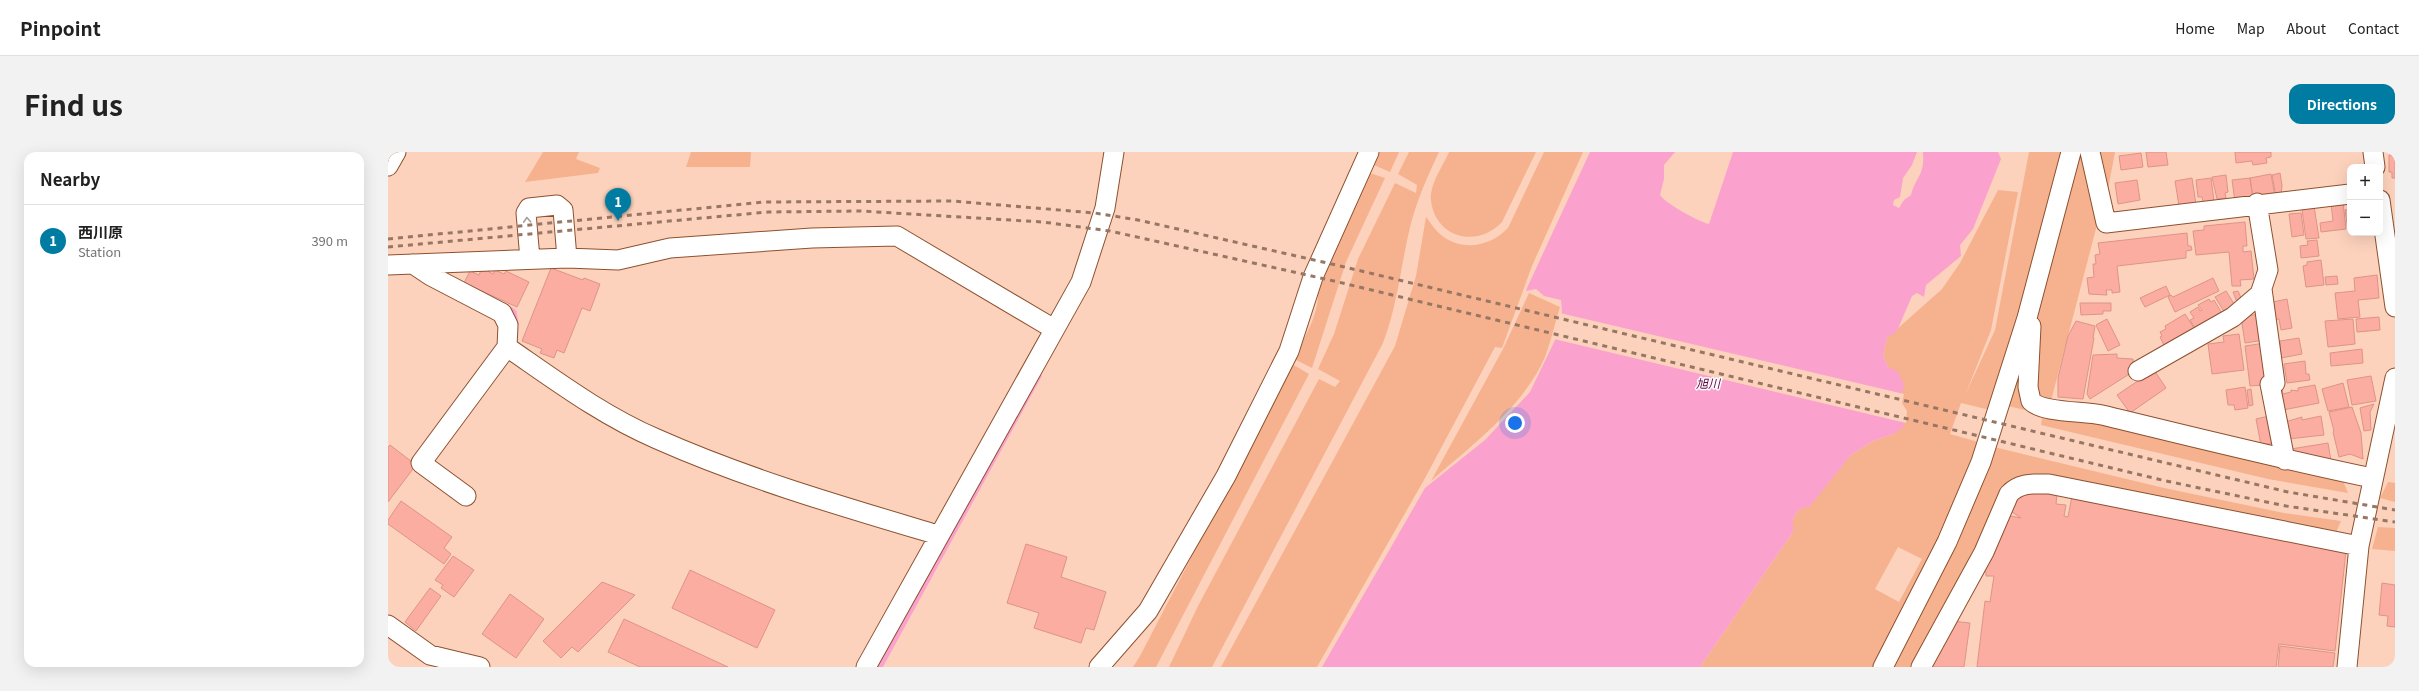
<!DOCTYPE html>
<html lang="en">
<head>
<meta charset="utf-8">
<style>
	body { margin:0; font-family:Georgia,"Noto Sans JP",serif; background:#f2f2f2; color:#222 }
	.controls { position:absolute; right:12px; top:12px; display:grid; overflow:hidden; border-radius:8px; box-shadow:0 4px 16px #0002 }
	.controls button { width:36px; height:36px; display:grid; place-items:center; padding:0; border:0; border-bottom:1px solid #e0e0e0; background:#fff; color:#222; font:20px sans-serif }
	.you { position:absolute; left:1127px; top:271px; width:14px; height:14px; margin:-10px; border:3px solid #fff; border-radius:50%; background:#1a73e8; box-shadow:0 0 0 6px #1a73e833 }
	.badge { display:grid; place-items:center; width:26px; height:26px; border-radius:50%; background:#007ca3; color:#fff; font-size:13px; font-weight:700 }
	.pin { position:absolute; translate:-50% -33px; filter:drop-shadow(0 1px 2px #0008) }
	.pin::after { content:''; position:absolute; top:21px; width:14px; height:12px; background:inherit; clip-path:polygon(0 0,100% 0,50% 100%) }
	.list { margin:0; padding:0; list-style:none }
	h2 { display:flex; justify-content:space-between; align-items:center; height:52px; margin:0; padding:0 16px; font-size:17px }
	h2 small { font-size:13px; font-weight:400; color:#767676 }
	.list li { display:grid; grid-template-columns:26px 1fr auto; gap:12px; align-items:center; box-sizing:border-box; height:72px; padding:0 16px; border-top:1px solid #e0e0e0 }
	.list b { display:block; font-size:15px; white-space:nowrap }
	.list p { margin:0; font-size:13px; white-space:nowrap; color:#767676 }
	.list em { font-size:13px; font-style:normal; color:#767676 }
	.map { position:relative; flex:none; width:2007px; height:515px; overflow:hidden; border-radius:12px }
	header { display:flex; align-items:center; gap:24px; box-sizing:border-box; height:56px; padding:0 20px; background:#fff; border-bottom:1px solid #e0e0e0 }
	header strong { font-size:19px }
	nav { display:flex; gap:22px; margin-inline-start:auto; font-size:14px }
	.intro { display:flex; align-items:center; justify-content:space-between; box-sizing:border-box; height:96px; padding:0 24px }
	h1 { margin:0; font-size:28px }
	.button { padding:10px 18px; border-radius:12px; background:#007ca3; color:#fff; font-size:14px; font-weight:700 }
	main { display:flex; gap:24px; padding:0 24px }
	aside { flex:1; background:#fff; border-radius:12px; box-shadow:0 4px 16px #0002 }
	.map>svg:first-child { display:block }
	.green { fill:#f6b28e; fill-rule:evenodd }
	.water { fill:#faa1cd }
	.pier { fill:#fcd2bc }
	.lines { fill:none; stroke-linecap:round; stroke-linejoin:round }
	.stream { stroke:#faa1cd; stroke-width:5 }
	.building { fill:#fbada1; stroke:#df9388 }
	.minor-casing { stroke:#8d512f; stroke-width:21 }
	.minor { stroke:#fff; stroke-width:19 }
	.rail { stroke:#977664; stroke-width:3; stroke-dasharray:5 5; stroke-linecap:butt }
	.oneway { stroke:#aa9e98 }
	.labels { text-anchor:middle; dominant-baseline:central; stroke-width:3; stroke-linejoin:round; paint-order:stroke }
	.water-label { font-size:12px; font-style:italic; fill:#660143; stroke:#fdfdfd }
</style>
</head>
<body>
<header>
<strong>Pinpoint</strong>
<nav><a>Home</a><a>Map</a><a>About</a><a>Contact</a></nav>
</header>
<div class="intro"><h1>Find us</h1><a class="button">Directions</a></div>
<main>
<aside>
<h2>Nearby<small></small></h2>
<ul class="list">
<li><span class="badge">1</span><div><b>西川原</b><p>Station</p></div><em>390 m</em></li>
</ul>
</aside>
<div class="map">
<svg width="2007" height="515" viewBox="0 0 2007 515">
	<rect width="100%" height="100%" fill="#fcd2bc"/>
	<path class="green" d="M155 0H191L188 7 212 16 210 21 137 30Z
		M303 0H363L362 15H298Z
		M992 0H1011L1002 20 986 13Z
		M1021 0H1051C1040 23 1030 46 1023 71 1013 111 1010 152 995 191L824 515H781L810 454 931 227 947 235 952 229 930 217 946 182 970 107 1007 31 1028 41 1029 33 1010 22Z
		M1061 0H1148L1114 70C1090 96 1048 87 1043 49 1041 33 1055 14 1061 0Z
		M1156 0H1195L1144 114 1114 196 1107 195 1036 328 929 515H833L1007 194 1028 124 1038 65C1043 71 1046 77 1052 82 1073 100 1102 95 1120 76Z
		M1641 0H1673L1651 97 1602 258 1573 251 1562 282 1594 291 1588 309 1499 491 1485 515H1312L1405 380V367L1410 358 1446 323 1463 303 1485 289 1506 282 1500 215 1495 203 1499 186 1554 137 1572 111 1610 38 1630 40 1603 178 1578 241 1607 178ZM1510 395 1534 407 1511 450 1487 437Z
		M1687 0H1697L1710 69 1663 249 1656 252 1644 234 1647 166Z
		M1706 0H1727L1718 48Z
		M982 21 997 26 958 110 924 216 906 207C916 185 934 159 929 135Z
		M1141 141 1172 155C1167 171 1163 189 1157 205 1136 254 1083 294 1043 329L1115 197Z
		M1641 175 1637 247 1828 298V301L1836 303 1837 299 1954 326 1960 341 1880 327 1653 273 1654 266 1641 259 1620 254Z
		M904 212 921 222 768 515H745L752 504Z
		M1606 295 1776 336 1896 361 1953 369 1946 385 1635 329 1530 515H1502Z
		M2000 330 2007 331V350L1992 346Z
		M1990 375 2007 376V399L1984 397Z"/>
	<path class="water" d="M1202 0H1287L1276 13V27L1272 43C1277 51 1311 70 1321 72L1345 0H1529L1524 13 1515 26 1512 45 1506 48 1505 53 1511 56 1516 48 1523 43C1528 24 1537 23 1535 0H1610L1613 7 1585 77 1572 93 1573 104 1538 133 1536 145 1529 141 1524 144 1509 179 1499 186 1495 203 1500 215 1509 219 1516 232 1512 251 1517 260 1516 274 1506 282 1485 289 1463 303 1422 354 1410 358 1405 367V380L1312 515H934L1037 336 1097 288 1142 240 1168 186 1174 160 1173 148 1156 144 1148 137 1138 139 1139 136Z"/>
	<path class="pier" d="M1172 161 1516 242 1514 251 1519 259 1518 271 1166 187Z"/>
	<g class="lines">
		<path class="stream" d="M118 154 126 160 128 172
			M492 515 651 224"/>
	</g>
	<path class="building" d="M1758 0H1778L1780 13 1760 15Z
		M1847 0H1883V5L1878 6 1879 11 1865 13 1864 9 1848 11Z
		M1753 1 1755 15 1733 18 1731 4Z
		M2001 3H2007V26H2004V20H2001Z
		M1892 21 1894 33 1893 44 1888 45 1884 23Z
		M1883 22 1887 45 1865 46 1862 26Z
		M1838 23 1840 40 1837 41 1838 46 1829 47 1824 25Z
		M1804 26 1808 52 1791 54 1787 29Z
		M1823 26 1826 49 1815 50 1814 45H1810L1808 28Z
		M1862 26 1865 47 1847 50 1844 28Z
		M1749 28 1752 48 1730 52 1727 31Z
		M1955 50 1958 77 1933 80 1932 71 1945 69 1943 51Z
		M1926 54 1931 86 1918 87 1914 58Z
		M1962 57V78H1960L1957 58Z
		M1913 61 1916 83 1904 85 1901 62Z
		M1857 70 1859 94H1855V100L1863 99 1866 127 1852 128 1853 134H1844L1841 100 1808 103 1805 79 1816 78V74Z
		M1799 81 1800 94H1803L1804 98 1798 99V106L1729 114 1732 140 1724 141V138H1718L1719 143 1701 142 1699 126 1706 125 1705 112H1708L1707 103 1712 102 1710 91Z
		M1929 88 1931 104 1913 106 1912 94 1920 93 1919 89Z
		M1933 108 1936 133 1918 135 1915 114 1919 113V110Z
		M94 116 105 122 107 118 116 122 118 119 141 130 129 155 76 131 82 119 91 123Z
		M163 116 195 128 196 126 212 132 202 159 194 156 176 201 169 198 166 206 152 201 154 197 134 189Z
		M1989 123 1991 146 1970 148 1972 165 1950 167 1947 141 1967 139 1966 126Z
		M1949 124 1950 132 1938 133 1937 125Z
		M1825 126 1831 139 1787 160 1780 145 1783 143 1785 145Z
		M1778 134 1782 143 1757 155 1752 146Z
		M1838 139 1848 155 1837 161 1827 145Z
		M1850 139 1854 148 1849 150 1845 140Z
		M1821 147 1823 150 1826 148 1835 163 1808 178 1802 168 1806 166 1802 160 1810 155 1812 159 1814 158 1810 153Z
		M1899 147 1904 176 1893 178 1891 167 1883 168 1880 151Z
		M1692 151H1723V159H1715V162L1693 163Z
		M1797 162 1808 179 1777 195 1772 185 1774 184 1772 180 1778 177 1777 174Z
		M1871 162 1876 188 1857 191 1853 165Z
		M1991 165 1992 178 1969 180 1968 167Z
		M1719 167 1732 193 1720 199 1708 173Z
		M1965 167 1967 192 1940 195 1937 169Z
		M1688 169 1707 174 1705 186H1706L1695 247 1670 245V226L1680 184Z
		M1851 182 1856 218 1824 222 1820 192 1836 190 1835 184Z
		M1911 186 1914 202 1893 206 1892 189Z
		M1877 191 1881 227 1875 233 1862 234 1857 194Z
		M1974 197 1975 211 1943 214 1942 201Z
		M1729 202V206L1745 207 1746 219 1702 247 1699 242 1705 203Z
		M1917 209 1918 222H1921L1922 228 1899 231 1896 212Z
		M1766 218 1778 236 1742 261 1729 243Z
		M1983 224 1988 249 1964 253 1959 228Z
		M1955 231 1961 255 1940 259 1934 237Z
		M1927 233 1931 251 1895 258 1891 238 1894 237 1895 242 1903 240V238L1910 239V236Z
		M1857 235 1860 256 1847 258 1846 253H1840L1838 238Z
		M1863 237 1865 253 1861 254 1859 238Z
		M1986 252 1982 260 1983 278 1976 279 1972 256Z
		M1964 255 1973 281 1975 307 1962 302 1951 305 1945 280 1946 279 1941 260Z
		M1881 264 1886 291 1873 293 1868 267Z
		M1933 264 1936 283 1900 287 1897 270 1914 265V268Z
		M1940 291 1943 309 1904 304 1903 297Z
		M2 293 28 313 0 350V295Z
		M1636 339 1669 342 1668 352 1678 353 1676 364 1680 365 1684 344 1864 379V383L1920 390V394L1958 399 1947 499 1891 492 1888 515H1589L1597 449 1602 450 1606 424H1598V420H1594L1617 363 1633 366 1624 360 1628 343 1635 344Z
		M13 349 64 385 56 396 63 402 56 412 0 372V368Z
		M638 392 679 405 673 425 718 440 706 478 698 476 693 491 646 476 651 461 619 451Z
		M65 404 86 418 66 445 53 436 55 433 47 428Z
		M302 418 387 458 369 496 284 456Z
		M214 430 247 443 190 500 184 495 173 506 155 489Z
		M1994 431 2007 433V475L1999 474 2000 464 1991 463Z
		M42 436 53 444 28 479 17 470Z
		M122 442 156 467 128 506 94 482Z
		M236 467 340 515H252L220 500Z
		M1564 469 1582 471 1576 515H1537Z
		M1892 494 1947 501 1945 515H1890Z"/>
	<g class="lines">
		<defs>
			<path id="minor" d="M1702 0 1718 71 1962 42
				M1985 0 1987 15
				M0 14 8 0
				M1992 48 2007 155
				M142 107 138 61 141 56 169 53 175 58 179 106
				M25 112 43 124 114 161 120 173 119 195C167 228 215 264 269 287 359 327 456 355 550 383
				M0 113 179 106 230 108 282 96 424 86 509 84 666 177
				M1874 137 1887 231 1882 232 1897 308
				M1643 174 1640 235 1643 249C1654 261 1697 259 1714 263 1804 285 1893 307 1984 326
				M1750 219 1845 165 1872 142 1880 118 1869 51
				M78 344 33 311 119 195
				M0 473 42 503 92 515
				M478 515 693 130 717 56 726 0
				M711 515 760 459 838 324 901 199 925 125 981 0
				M1495 515 1559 390 1593 310 1639 166 1683 0
				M1533 515 1596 400 1621 342C1632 330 1646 332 1661 332L1971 394
				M1959 515 1971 394 2007 226"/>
		</defs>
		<use href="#minor" class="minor-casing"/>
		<use href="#minor" class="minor"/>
		<path class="rail" d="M0 87 376 50 564 49 707 61 750 68 948 113 1900 340 2007 358
			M0 95 380 60 473 59 655 70 722 79 946 129 1778 329 1898 354 2007 370"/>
	</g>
	<defs><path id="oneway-chevron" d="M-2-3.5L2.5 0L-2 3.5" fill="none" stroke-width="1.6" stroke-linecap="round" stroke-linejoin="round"/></defs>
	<use class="oneway" href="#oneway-chevron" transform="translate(139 68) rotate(-93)"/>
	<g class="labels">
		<g class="water-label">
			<text x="1320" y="230">旭川</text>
		</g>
	</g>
</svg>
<div class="controls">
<button>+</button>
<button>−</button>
</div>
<div class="you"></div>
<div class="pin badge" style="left:230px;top:69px">1</div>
</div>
</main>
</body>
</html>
